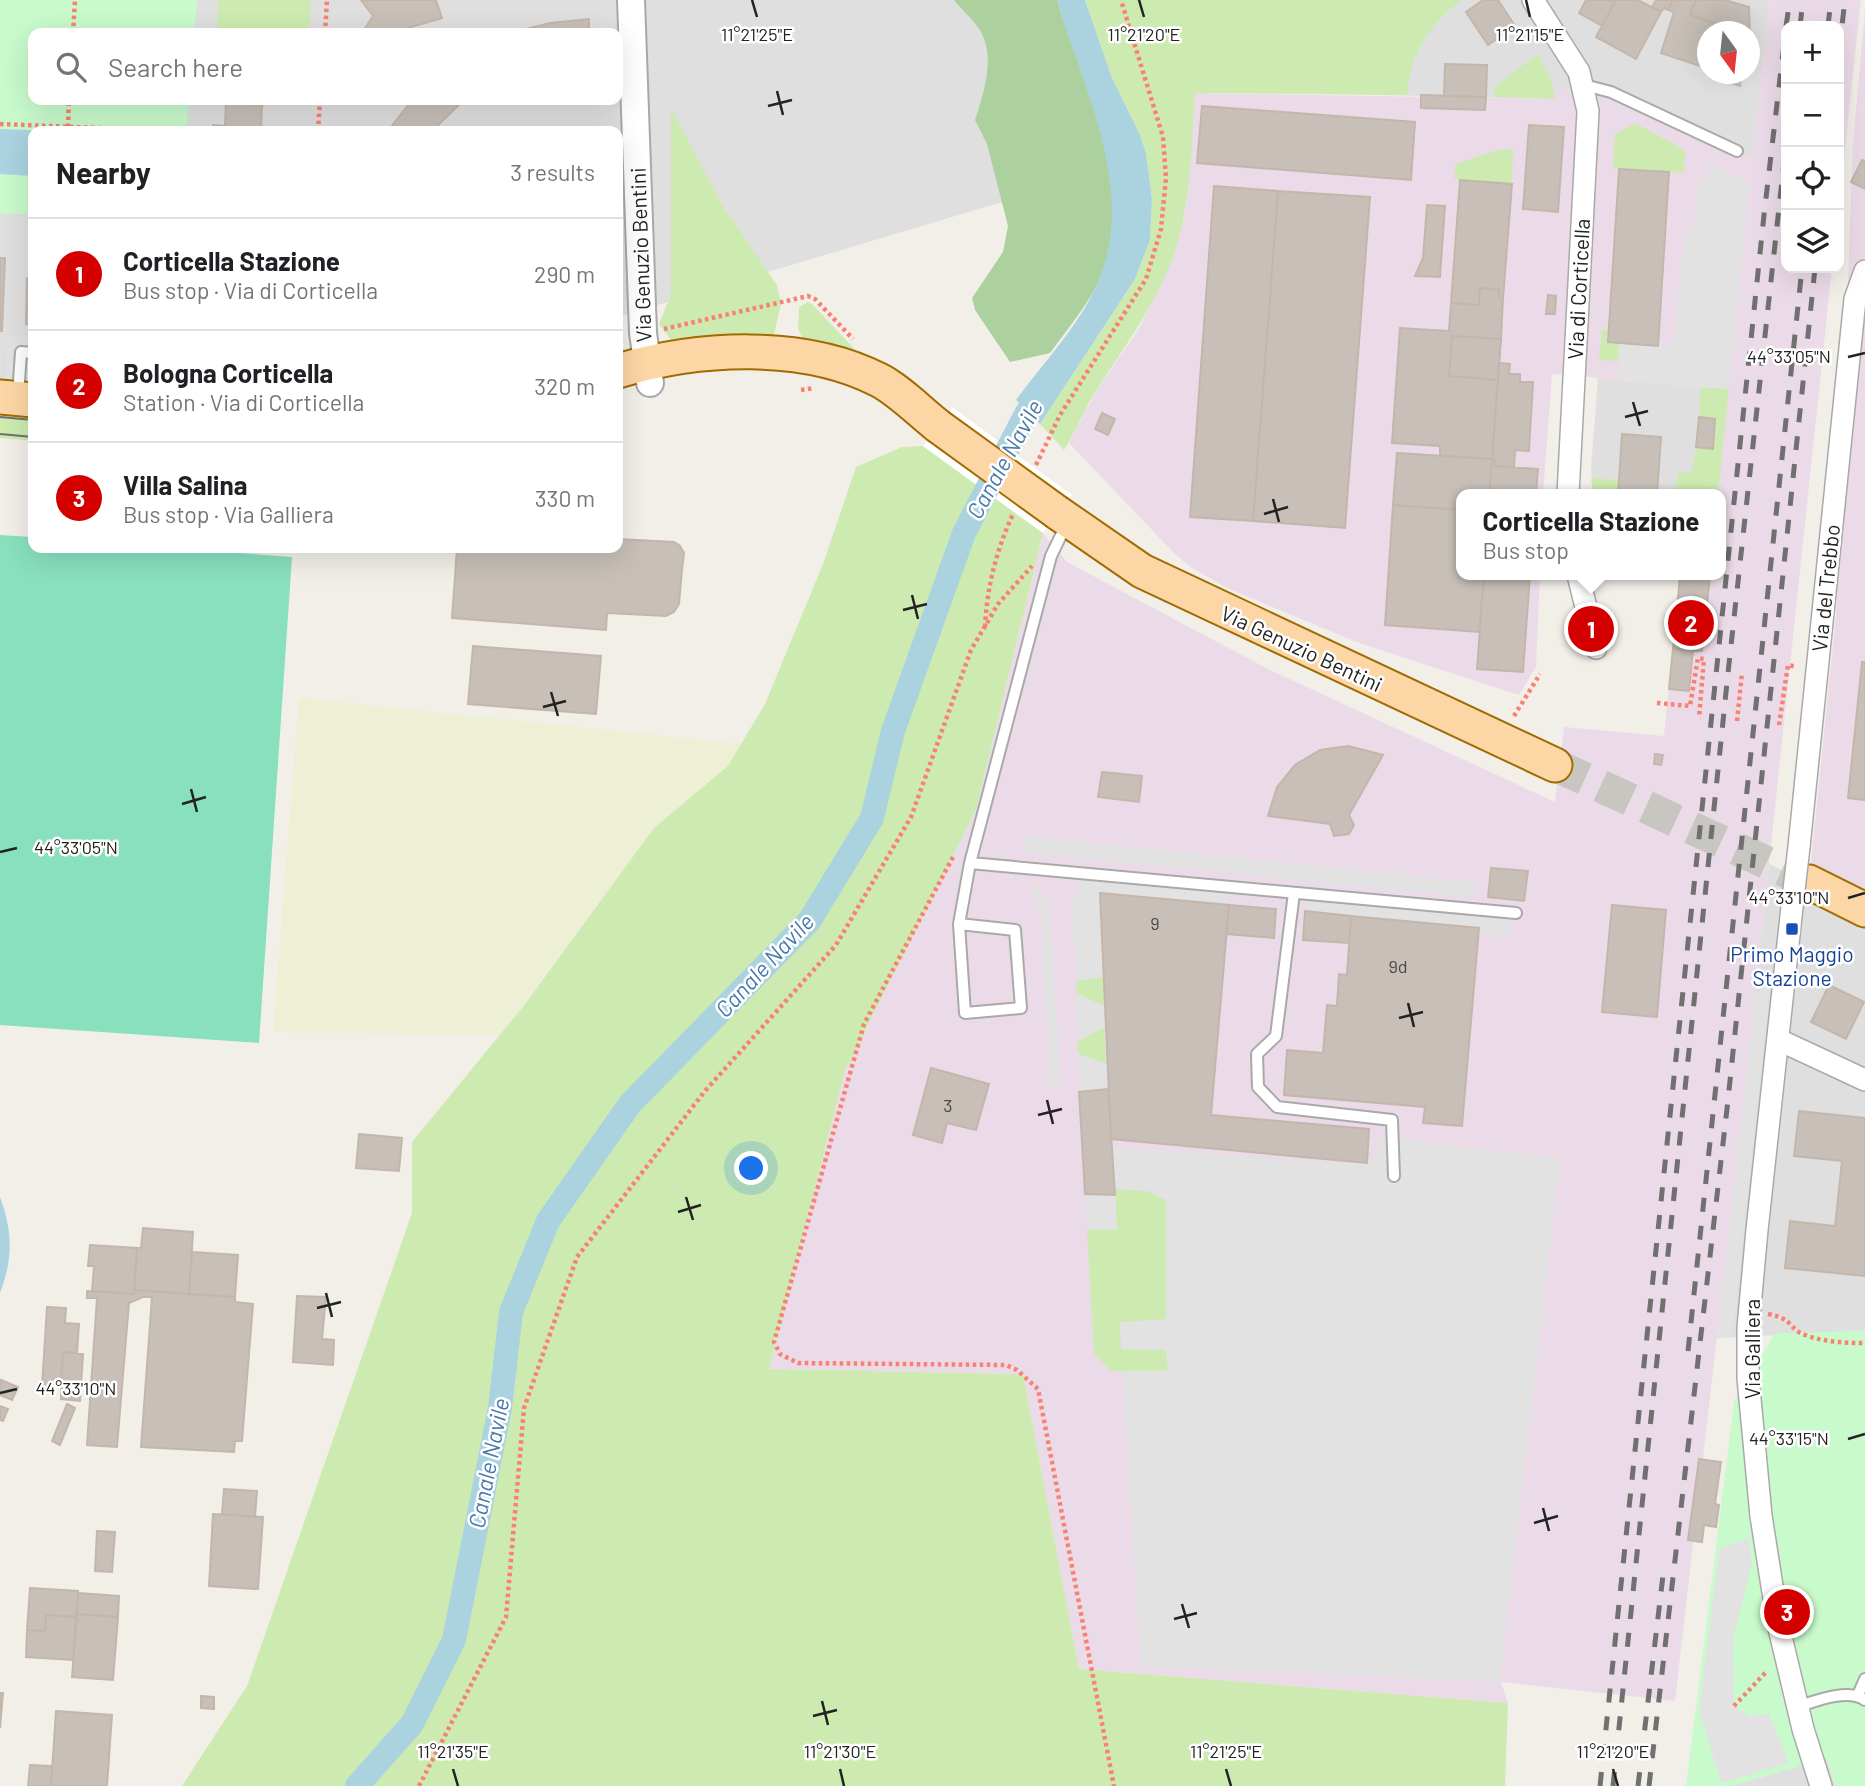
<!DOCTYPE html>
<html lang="en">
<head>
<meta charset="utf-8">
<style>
	body { margin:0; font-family:Barlow,sans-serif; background:#f2f2f2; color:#202124 }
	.controls { position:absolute; right:21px; top:21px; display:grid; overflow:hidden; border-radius:14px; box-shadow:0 7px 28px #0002 }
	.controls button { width:63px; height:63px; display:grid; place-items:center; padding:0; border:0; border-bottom:2px solid #e0e0e0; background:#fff; color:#202124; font:35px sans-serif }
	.compass { position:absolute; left:1697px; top:21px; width:63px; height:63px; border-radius:50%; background:#fff; box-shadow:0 7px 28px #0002; rotate:165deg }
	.you { position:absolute; left:752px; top:1169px; width:24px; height:24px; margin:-18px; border:5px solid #fff; border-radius:50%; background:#1a73e8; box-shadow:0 0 0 10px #1a73e833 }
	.badge { display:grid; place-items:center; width:46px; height:46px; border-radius:50%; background:#d40000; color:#fff; font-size:23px; font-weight:700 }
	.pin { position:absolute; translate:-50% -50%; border:4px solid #fff; box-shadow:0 2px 7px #0006 }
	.popup { position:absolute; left:1456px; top:489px; width:270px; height:91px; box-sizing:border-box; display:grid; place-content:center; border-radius:14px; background:#fff; filter:drop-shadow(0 2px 5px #0005); font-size:23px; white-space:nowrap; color:#757577 }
	.popup b { font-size:26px; color:#202124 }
	.popup::after { content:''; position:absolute; left:50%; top:100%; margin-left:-14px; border:14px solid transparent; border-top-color:#fff }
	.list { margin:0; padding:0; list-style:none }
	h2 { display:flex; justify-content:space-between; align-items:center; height:91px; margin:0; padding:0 28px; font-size:30px }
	h2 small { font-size:23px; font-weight:400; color:#757577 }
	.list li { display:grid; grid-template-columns:46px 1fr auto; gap:21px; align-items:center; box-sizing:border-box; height:112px; padding:0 28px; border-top:2px solid #e0e0e0 }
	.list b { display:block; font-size:26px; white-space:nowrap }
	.list p { margin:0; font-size:23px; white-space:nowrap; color:#757577 }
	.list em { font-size:23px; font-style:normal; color:#757577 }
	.icon { flex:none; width:38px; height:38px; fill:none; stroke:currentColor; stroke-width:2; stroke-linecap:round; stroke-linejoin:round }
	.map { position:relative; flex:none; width:1865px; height:1786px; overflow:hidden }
	.search { position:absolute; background:#fff; box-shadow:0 7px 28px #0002; left:28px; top:28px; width:595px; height:77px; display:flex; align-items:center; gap:18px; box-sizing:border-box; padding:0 24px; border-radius:14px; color:#757577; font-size:26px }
	.panel { position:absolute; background:#fff; box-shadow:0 7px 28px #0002; left:28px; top:126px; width:595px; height:427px; border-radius:14px }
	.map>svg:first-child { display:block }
	.residential { fill:#e0dfdf; fill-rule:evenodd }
	.industrial { fill:#ebdbe8 }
	.farmland { fill:#eef0d5 }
	.grass { fill:#cdebb0 }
	.forest { fill:#add19e }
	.park { fill:#c8facc }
	.pitch { fill:#88e0be }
	.parking { fill:#e2e2e2 }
	.water { fill:#aad3df }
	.pier { fill:#fff }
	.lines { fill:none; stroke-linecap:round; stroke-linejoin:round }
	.canal { stroke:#aad3df; stroke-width:24 }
	.building { fill:#c7bfb8; stroke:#c4b6ab; stroke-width:2 }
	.primary-tunnel { stroke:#c8c6c1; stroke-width:33; stroke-dasharray:33 17; stroke-linecap:butt }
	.service-casing { stroke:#a9a9a9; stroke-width:14 }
	.minor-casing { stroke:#a9a9a9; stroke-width:24 }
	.tertiary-casing { stroke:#a9a9a9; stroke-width:30 }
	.primary-casing { stroke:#a06b00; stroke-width:37 }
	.path { stroke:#fa8072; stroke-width:4.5; stroke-dasharray:3.5 3.5; stroke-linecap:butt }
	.service { stroke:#fff; stroke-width:10 }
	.minor { stroke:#fff; stroke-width:21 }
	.tertiary { stroke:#fff; stroke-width:26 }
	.primary { stroke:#fcd6a4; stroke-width:33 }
	.tram { stroke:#707070; stroke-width:2 }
	.rail { stroke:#707070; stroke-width:5; stroke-dasharray:14 14; stroke-linecap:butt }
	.minor-bridge-casing { stroke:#a9a9a9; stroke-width:24; stroke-linecap:butt }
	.primary-bridge-casing { stroke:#a06b00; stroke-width:37; stroke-linecap:butt }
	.minor-bridge { stroke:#fff; stroke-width:21 }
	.primary-bridge { stroke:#fcd6a4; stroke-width:33 }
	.ticks { fill:none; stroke:#222; stroke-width:2.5 }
	.transit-dot { fill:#1a4fb4; stroke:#fff; stroke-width:2.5 }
	.labels { text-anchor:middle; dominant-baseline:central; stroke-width:5; stroke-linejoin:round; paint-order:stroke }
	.number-label { font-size:18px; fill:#4b4948 }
	.street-label { font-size:21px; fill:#222; stroke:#fff }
	.transit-label { font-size:21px; fill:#164399; stroke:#fff }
	.water-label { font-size:23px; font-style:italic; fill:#4a7aab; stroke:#fff }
	.ticks-label { font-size:18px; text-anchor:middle; fill:#222; stroke:#fff; stroke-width:5; stroke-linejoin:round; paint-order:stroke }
</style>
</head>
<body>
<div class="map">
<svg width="1865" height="1786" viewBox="0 0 1865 1786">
	<rect width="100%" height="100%" fill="#f2efe9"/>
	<path class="residential" d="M0 0H1057L1062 184 618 317V131H33V383L0 380ZM33 33H618V100H33Z
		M1127 0H1770L1753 157 1555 99 1287 93ZM1708 32H1750V74H1708Z
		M1598 378 1729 389 1718 494H1593L1591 468Z
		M1769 864 1865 910V1331L1717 1338Z
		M1827 1758 1835 1786H1731Z"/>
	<path class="industrial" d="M1770 0H1861L1839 204V26H1786V268H1832L1744 1101 1675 1701 1501 1682 1508 1703 1079 1669 1023 1374 769 1369 845 1071 976 810 1043 533 1067 562 1268 669 1555 802 1564 727 1664 736 1680 575H1720V494H1718L1728 389 1552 374 1543 494H1462V575H1540L1536 667 1519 695 1359 643 1227 588 1189 566 1174 553 1069 443 1097 390 1140 327 1170 261 1184 218 1188 193 1195 93 1554 99V92L1584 85 1752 157Z
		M1865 11V910L1809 882 1836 615 1853 142Z"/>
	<path class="farmland" d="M299 698 741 744 728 766 654 828 501 1035 273 1032Z"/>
	<path class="grass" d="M218 0H311L309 33H223L217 27Z
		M1085 0H1462C1429 24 1410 55 1407 95L1195 93C1192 134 1192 176 1184 216 1171 285 1134 332 1098 388 1085 408 1077 430 1064 450L1040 424 1135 279 1150 240 1152 199 1146 153 1140 135 1112 78Z
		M1538 54 1552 83 1555 99 1494 97 1495 86Z
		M671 108 722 205 777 285 781 304 773 339 675 345 659 324 671 295Z
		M1635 123 1685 150 1684 173 1613 168 1615 134Z
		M1513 149 1512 184 1454 179 1456 164 1497 150Z
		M808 302 812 304 861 356 806 344 798 329 799 307Z
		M1602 329 1608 330V342L1619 343 1618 361 1599 360Z
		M1701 387 1729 389 1718 494H1675L1678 472 1692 473 1696 447 1713 448 1715 419 1699 417Z
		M0 413 33 416V441L0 438Z
		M923 446 1043 533 976 810 845 1071 769 1369 1023 1374 1079 1669 1508 1703 1505 1786H182L247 1686 412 1213V1142L522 1008 654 828 728 766 765 704 823 564 856 467 902 447Z
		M1591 478 1619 480 1618 494H1593Z
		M1103 977 1104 1006 1076 993 1077 981Z
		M1104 1027 1106 1064 1078 1054 1077 1042Z
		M1115 1189 1147 1191 1166 1200V1319L1120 1323 1121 1349 1166 1350 1168 1372 1111 1371 1094 1354 1087 1230 1116 1229Z"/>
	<path class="forest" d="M954 0H1057C1084 91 1147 203 1091 296 1079 315 1064 334 1050 353L1010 362 975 310 972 298 1003 252 1008 226 987 144 975 120C983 95 995 60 982 34 976 22 963 11 954 0Z"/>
	<path class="park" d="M0 0H197L194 33H33V100H189L186 131H33V215L0 213Z
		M1865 1331V1786H1835L1827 1758 1731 1786H1686L1734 1402 1775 1333Z"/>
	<path class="pitch" d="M0 535 33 537V548H171L292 557 259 1043 0 1025Z"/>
	<path class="parking" d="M1712 164 1750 184 1729 389 1618 379 1619 343 1673 346 1684 238 1694 223 1698 180 1704 179Z
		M8 335 33 336V383L5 379Z
		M1025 836 1475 882 1473 897 1023 853Z
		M1078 876 1226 890 1229 905 1101 895 1103 977 1077 981 1071 904 1078 893Z
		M1038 886 1050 913 1061 1081 1050 1088 1041 915 1029 887Z
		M1305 898 1510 917 1512 934 1478 933V928L1305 911Z
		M1770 985 1732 1336 1717 1338 1755 995Z
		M1076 993 1104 1006V1027L1077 1042Z
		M1078 1054 1106 1064 1111 1147 1372 1165 1381 1137 1560 1158 1500 1682 1141 1666 1122 1371H1168L1166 1350 1121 1349 1120 1322 1166 1319V1200L1147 1191 1115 1189 1117 1229 1087 1230Z
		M1748 1538 1752 1562 1733 1640 1734 1706 1750 1716 1769 1714 1789 1763 1721 1783 1699 1710 1719 1549Z"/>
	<path class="water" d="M1057 0H1085L1112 78 1140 135 1146 153 1152 199 1150 240 1135 279 1040 424 1016 400C1041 366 1071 334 1091 297 1143 199 1085 96 1057 0Z
		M0 129 57 131H33V176L0 174Z
		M0 1197C13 1232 13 1259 0 1293Z"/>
	<path class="pier" d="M952 407 1072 495 1043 533 923 446Z"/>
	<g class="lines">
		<path class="canal" d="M357 1786 412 1724 454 1640 500 1408 511 1312 548 1221 630 1104 810 920 872 818 893 731 964 533 1026 414 1045 386"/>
	</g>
	<path class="building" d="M361 0H436L442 18 411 27 404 33H362L373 16Z
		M1483 0H1498L1515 26 1488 45 1466 12Z
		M1586 0H1616L1602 26 1579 13Z
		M1616 0H1638L1661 12 1636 59 1596 37Z
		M1656 0H1673L1668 10 1664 8 1661 12 1652 7Z
		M1673 0H1696L1690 15 1714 23 1711 32H1708L1700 66 1661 53 1674 12 1668 10Z
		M1696 0H1725L1749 7 1750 36V32H1737L1690 15Z
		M589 19V33H511L550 23Z
		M1714 23 1730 29 1729 32H1711Z
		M1706 48 1708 49V68L1700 66Z
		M1445 64 1487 65 1486 97 1444 96Z
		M1712 74H1742L1740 86 1711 77Z
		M1421 95 1486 97 1485 110 1421 108Z
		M412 100H464L432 131H388Z
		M226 103 262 105 261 131H213V125L225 126Z
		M1202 106 1415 122 1411 180 1197 163Z
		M1529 125 1564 127 1558 212 1523 209Z
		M1862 160 1865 161V189L1851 182Z
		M1619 169 1669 172 1658 346 1608 342Z
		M1460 180 1512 184 1503 298H1499V290L1480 288 1479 305 1451 303Z
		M1214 186 1278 191 1253 521 1190 517Z
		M1278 191 1370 197 1345 528 1253 521Z
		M1427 205 1445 206 1440 277 1415 276 1423 258Z
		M0 258H5L2 331H0Z
		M27 278H33V325L26 324Z
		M1480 288 1499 290V298H1503L1501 339 1452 336 1449 376 1498 380 1492 459 1440 456V446L1392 443 1400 328 1449 331 1451 303 1479 305Z
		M1548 295 1556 296 1555 314H1546Z
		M1452 336 1501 339 1498 380 1449 376Z
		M1499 363 1510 364 1509 374H1520V382H1533L1529 451 1515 450 1514 467 1495 466V460L1492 459Z
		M1102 413 1115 419 1108 435 1095 429Z
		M1699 417 1715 419 1713 449 1696 447Z
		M1622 434 1661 437 1657 494H1618Z
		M1397 453 1492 459 1489 494H1462V510L1393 505Z
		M1492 459 1495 460V466L1538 469 1536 494H1489Z
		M1393 505 1462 510V575H1484L1479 632 1385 625Z
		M618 539 674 542 680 546 684 553 682 570 679 604 674 612 666 616 607 613 606 630 452 618 457 548H618Z
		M1484 575H1530L1523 672 1477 669Z
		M1680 575H1710L1704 634 1675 631Z
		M1675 631 1704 634 1702 651 1673 648Z
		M473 646 601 656 596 714 468 704Z
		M1673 648 1693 650 1689 691 1669 689Z
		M1862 662H1865V800L1848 798Z
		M1348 746 1383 755 1349 815 1354 825 1349 834 1334 836 1330 824 1268 816 1277 787 1295 765 1320 750Z
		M1655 754 1663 755 1661 765 1654 764Z
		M1102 772 1142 776 1139 802 1098 797Z
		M1491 868 1528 871 1524 901 1488 897Z
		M1100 893 1229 905 1211 1115 1369 1129 1367 1163 1111 1139Z
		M1229 905 1276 909 1274 938 1226 934Z
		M1612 905 1666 910 1657 1017 1602 1012Z
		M1305 911 1351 916 1349 943 1303 940Z
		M1351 916 1479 928 1462 1126 1423 1123 1425 1107 1284 1095 1287 1050 1323 1053 1327 1005 1337 1006 1339 974 1347 975Z
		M1829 985 1864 1002 1846 1039 1811 1022Z
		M931 1068 989 1084 976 1130 947 1123 942 1143 913 1135Z
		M1108 1089 1115 1195 1085 1194 1079 1092Z
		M1799 1111 1865 1118V1276L1785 1268 1790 1221 1835 1226 1842 1161 1794 1156Z
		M359 1134 402 1138 399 1171 356 1168Z
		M143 1228 193 1232 189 1294 134 1290 137 1248H141Z
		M90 1245 137 1248 134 1294 92 1291 94 1266H88Z
		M192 1252 238 1255 235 1297 189 1294Z
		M134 1290 235 1297V1302L253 1304 242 1441H235L234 1452 141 1447 152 1297H143L129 1303 117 1447 87 1445 97 1298H87V1291L134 1294Z
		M297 1296 326 1297 322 1339 334 1340 333 1365 293 1362Z
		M47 1307 66 1308 65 1323 79 1324 77 1353 63 1352 60 1387 42 1386Z
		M63 1352 83 1354 80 1401 61 1399Z
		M1 1380 18 1387 12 1400 0 1395Z
		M67 1404 75 1408 60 1445 52 1441Z
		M0 1406 8 1409 3 1421 0 1420Z
		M1699 1459 1721 1462 1715 1504 1719 1505 1716 1527 1704 1525 1702 1542 1688 1540Z
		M224 1489 257 1491 255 1517 222 1514Z
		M213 1514 263 1517 258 1589 209 1586Z
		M97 1531 115 1532 112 1572 95 1571Z
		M30 1588 78 1591 76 1617 46 1615 45 1631 27 1630Z
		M78 1593 119 1596 118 1617 77 1614Z
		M77 1614 118 1617 113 1680 72 1677Z
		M46 1615 76 1617 73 1660 26 1657 27 1630 45 1631Z
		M0 1693H3L0 1728Z
		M201 1696 214 1697V1709L201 1708Z
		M56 1711 112 1715 107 1786H51Z
		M30 1765 52 1766 51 1786H28Z"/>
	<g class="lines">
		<path class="primary-tunnel" d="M1555 765 1809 882"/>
		<defs>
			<path id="service" d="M1584 85 1611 92 1737 151
				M18 396 21 352 33 353
				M1067 523 1051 556 970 863 1516 913
				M1294 893 1276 1036 1257 1054 1258 1087 1277 1107 1392 1120 1394 1176
				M959 924 1015 930 1021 1008 965 1013 959 924 970 863
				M1858 1695 1865 1679
				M1797 1707C1816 1701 1847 1688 1865 1700"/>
			<path id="minor" d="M1533 0 1579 72 1588 111 1568 494
				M1578 575 1596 648
				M1799 847 1855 299 1865 271
				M1792 907 1757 1230 1748 1328V1378L1761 1516 1778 1624 1803 1729 1821 1786
				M1779 1040 1865 1080"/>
			<path id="tertiary" d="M631 0 643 333 650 383"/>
			<path id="primary" d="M618 371C698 347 803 341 879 380 900 391 919 411 938 426
				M0 397 33 400
				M1058 513 1142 571 1555 765
				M1809 882 1865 910"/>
		</defs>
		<use href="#service" class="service-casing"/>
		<use href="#minor" class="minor-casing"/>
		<use href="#tertiary" class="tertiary-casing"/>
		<use href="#primary" class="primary-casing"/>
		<path class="path" d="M73 33 75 0
			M325 33 327 0
			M0 124 126 129
			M68 127 69 100
			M318 131 320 100
			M664 329 808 296 815 299 853 339
			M801 390 814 388
			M1036 465 1060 415 1146 279 1161 229 1166 178 1163 137 1121 0
			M985 627C987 587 996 551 1013 514
			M1657 703 1690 706 1698 658 1704 659 1699 718
			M1514 716 1540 674
			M1737 721 1742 673
			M1779 725 1788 665 1797 667
			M953 857 864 1024 774 1342 780 1354 798 1363 1006 1365 1017 1370 1038 1389 1114 1786
			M1768 1314C1795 1319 1788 1329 1805 1335 1824 1342 1845 1343 1865 1343
			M1734 1706 1767 1671
			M419 1786 506 1617 524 1408 577 1257 705 1091 836 945 911 817 971 650 998 604 1032 566"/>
		<use href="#service" class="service"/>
		<use href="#minor" class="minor"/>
		<use href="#tertiary" class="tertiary"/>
		<use href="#primary" class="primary"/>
		<path class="tram" d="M0 417 33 420
			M0 434 33 437"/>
		<path class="rail" d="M1786 26 1790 0
			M1800 26 1803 0
			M1828 26 1831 0
			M1839 51 1845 0
			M1688 1351 1802 268
			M1600 1786 1764 215 1786 27
			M1613 1786 1728 673 1786 144
			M1638 1786 1664 1567
			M1649 1786 1728 1100 1815 268"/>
		<defs>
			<path id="minor-bridge" d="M1792 907 1799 847"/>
			<path id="primary-bridge" d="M938 426 1058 513"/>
		</defs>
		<use href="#minor-bridge" class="minor-bridge-casing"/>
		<use href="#primary-bridge" class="primary-bridge-casing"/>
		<use href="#minor-bridge" class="minor-bridge"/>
		<use href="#primary-bridge" class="primary-bridge"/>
	</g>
	<path class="ticks" d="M752 0 757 17M1139 0 1144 17M1526 0 1530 17M777 91 783 115M768 106 792 100M1848 357 1865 353M1633 402 1640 426M1625 417 1648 411M1273 499 1279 522M1264 514 1288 507M912 595 918 619M903 610 927 604M551 692 558 716M543 707 566 701M191 789 197 812M182 804 206 797M0 852 17 848M1848 898 1865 893M1408 1003 1414 1027M1399 1018 1423 1012M1047 1100 1053 1124M1038 1115 1062 1109M686 1197 693 1220M678 1212 701 1205M326 1293 332 1317M317 1308 341 1302M0 1393 17 1389M1848 1439 1865 1434M1543 1508 1549 1531M1534 1523 1558 1516M1182 1604 1189 1628M1174 1619 1197 1613M822 1701 828 1725M813 1716 837 1710M453 1769 458 1786M840 1769 844 1786M1226 1769 1231 1786M1613 1769 1618 1786"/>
	<rect class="transit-dot" x="1785" y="922" width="14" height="14" rx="3.5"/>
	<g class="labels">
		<g class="number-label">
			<text x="1155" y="923">9</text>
			<text x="1398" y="966">9d</text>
			<text x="948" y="1105">3</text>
		</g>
		<g class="street-label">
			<text transform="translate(640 255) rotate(-92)">Via Genuzio Bentini</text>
			<text transform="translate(1578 289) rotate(-87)">Via di Corticella</text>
			<text transform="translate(1825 588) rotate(-84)">Via del Trebbo</text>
			<text transform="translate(1302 648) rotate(25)">Via Genuzio Bentini</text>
			<text transform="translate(1751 1349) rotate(-90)">Via Galliera</text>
		</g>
		<g class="transit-label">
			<text x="1792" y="953">Primo Maggio<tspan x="1792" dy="24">Stazione</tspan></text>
		</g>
		<g class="water-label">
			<text transform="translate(1004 459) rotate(-61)">Canale Navile</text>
			<text transform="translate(764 965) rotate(-47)">Canale Navile</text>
			<text transform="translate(488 1463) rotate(-79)">Canale Navile</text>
		</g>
	</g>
	<g class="ticks-label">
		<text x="757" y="41">11°21'25"E</text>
		<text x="1144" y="41">11°21'20"E</text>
		<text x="1530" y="41">11°21'15"E</text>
		<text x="1789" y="363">44°33'05"N</text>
		<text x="76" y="854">44°33'05"N</text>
		<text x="1789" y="904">44°33'10"N</text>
		<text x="76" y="1395">44°33'10"N</text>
		<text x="1789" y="1445">44°33'15"N</text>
		<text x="453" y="1758">11°21'35"E</text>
		<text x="840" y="1758">11°21'30"E</text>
		<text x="1226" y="1758">11°21'25"E</text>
		<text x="1613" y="1758">11°21'20"E</text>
	</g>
</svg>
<div class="controls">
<button>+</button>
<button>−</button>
<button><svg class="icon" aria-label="locate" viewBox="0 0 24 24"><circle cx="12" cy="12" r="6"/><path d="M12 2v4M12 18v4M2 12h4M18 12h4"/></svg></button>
<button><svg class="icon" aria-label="layers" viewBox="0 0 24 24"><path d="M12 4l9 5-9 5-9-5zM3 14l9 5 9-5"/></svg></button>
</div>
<svg class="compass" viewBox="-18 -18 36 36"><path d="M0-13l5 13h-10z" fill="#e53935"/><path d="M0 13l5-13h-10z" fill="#757577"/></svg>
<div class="you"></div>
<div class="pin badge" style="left:1591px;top:629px">1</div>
<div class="popup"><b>Corticella Stazione</b>Bus stop</div>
<div class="pin badge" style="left:1691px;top:623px">2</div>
<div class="pin badge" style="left:1787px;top:1612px">3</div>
<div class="search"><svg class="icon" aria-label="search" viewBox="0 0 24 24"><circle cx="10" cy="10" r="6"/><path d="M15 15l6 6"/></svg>Search here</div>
<section class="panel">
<h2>Nearby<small>3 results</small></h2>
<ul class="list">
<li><span class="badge">1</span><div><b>Corticella Stazione</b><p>Bus stop · Via di Corticella</p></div><em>290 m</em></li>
<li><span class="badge">2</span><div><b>Bologna Corticella</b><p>Station · Via di Corticella</p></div><em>320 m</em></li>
<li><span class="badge">3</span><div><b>Villa Salina</b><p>Bus stop · Via Galliera</p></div><em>330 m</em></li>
</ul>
</section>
</div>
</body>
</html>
